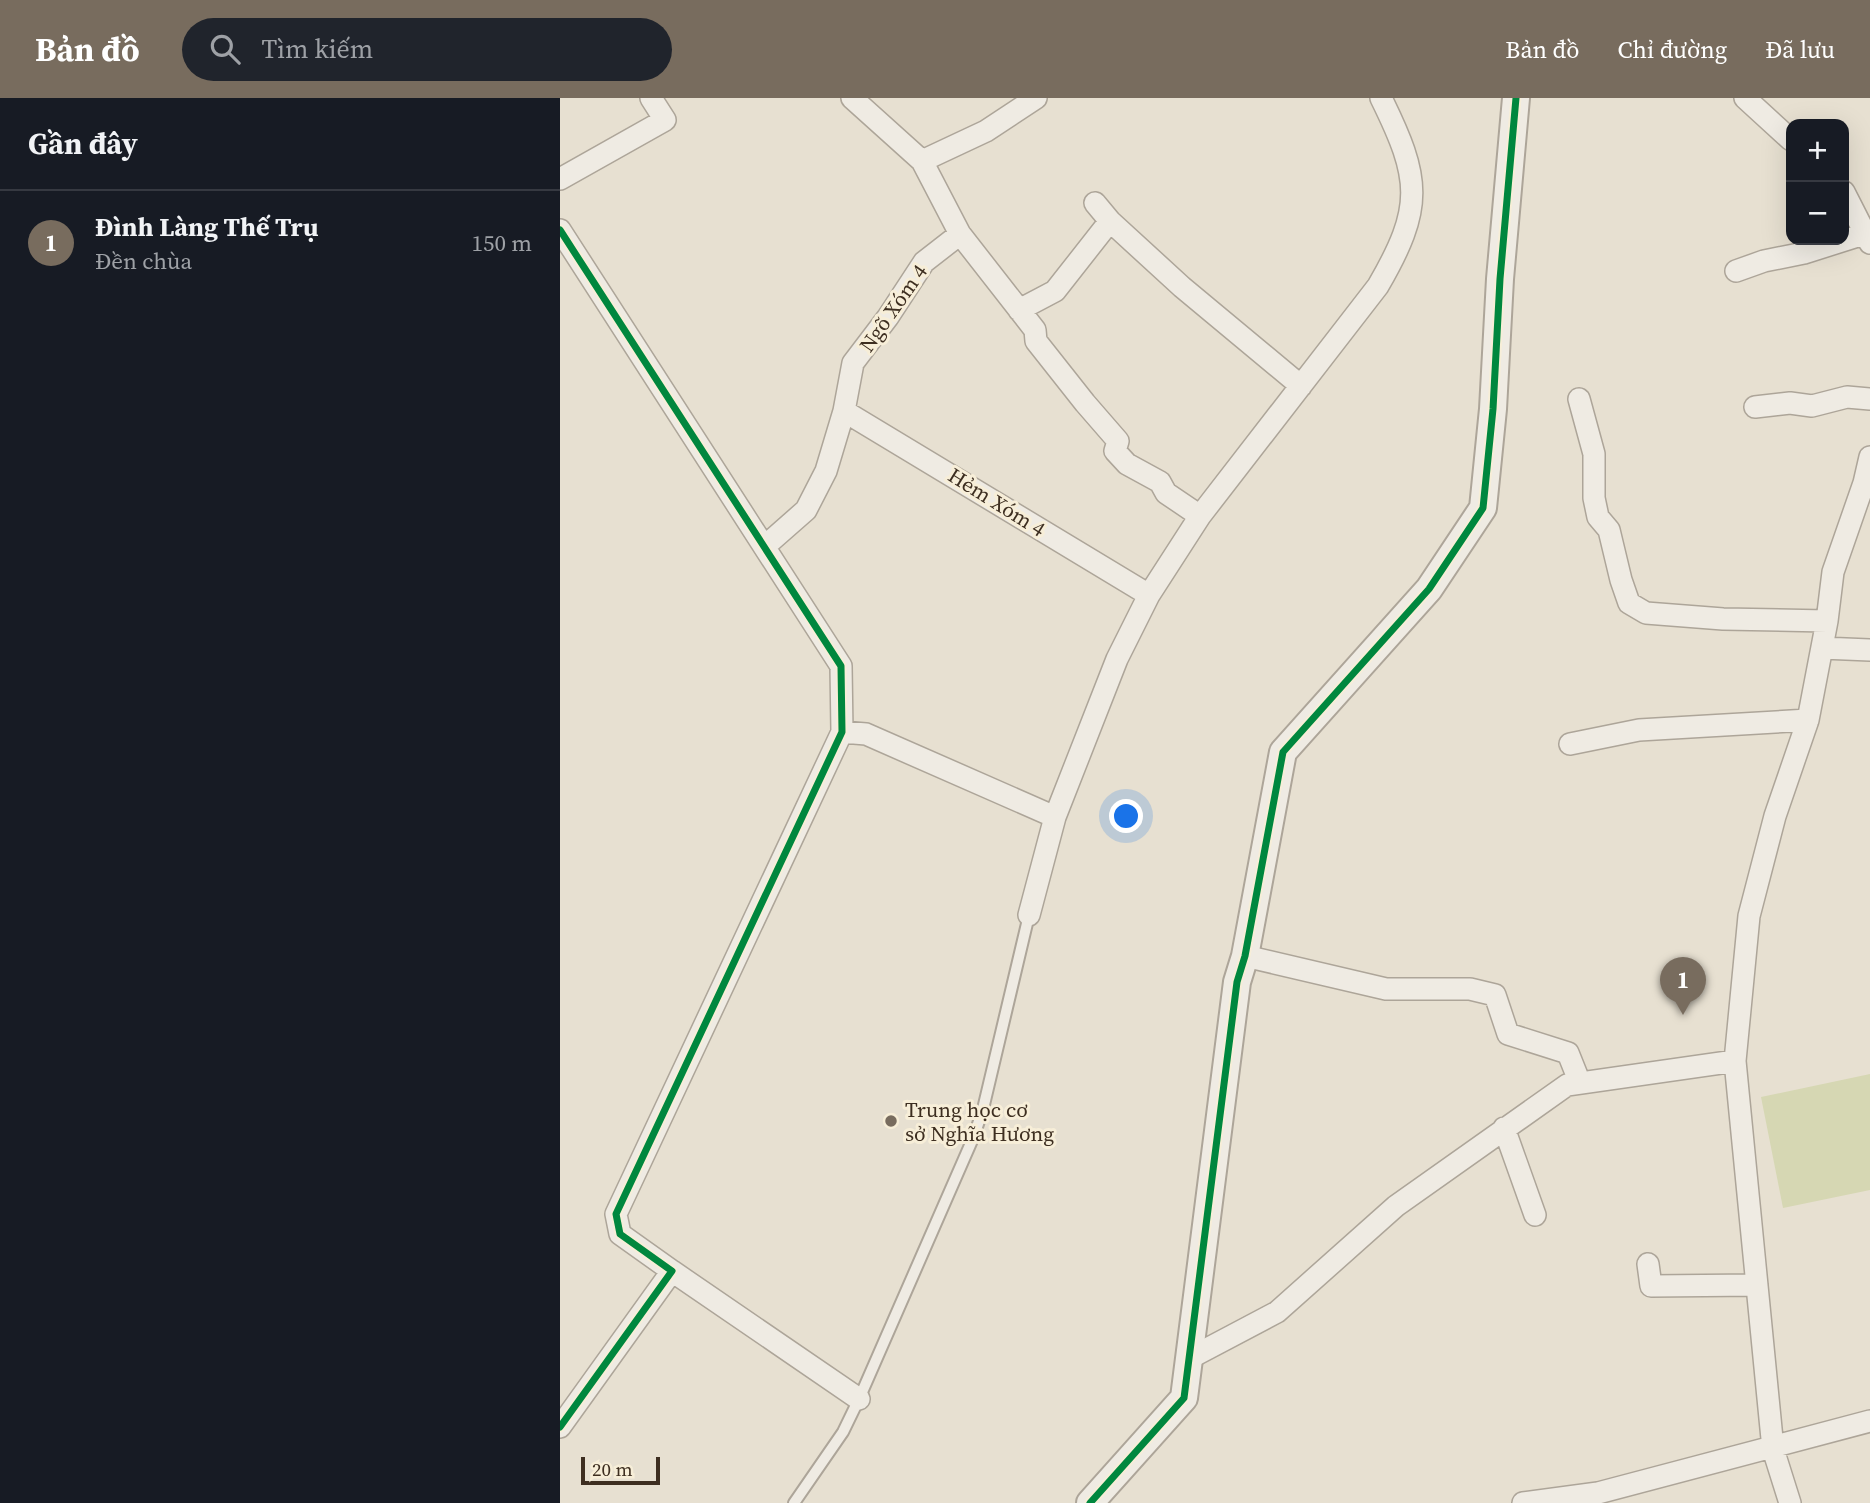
<!DOCTYPE html>
<html lang="vi">
<head>
<meta charset="utf-8">
<style>
	body { margin:0; font-family:"Source Serif 4",serif; background:#20242c; color:#f1f3f6 }
	.controls { position:absolute; right:21px; top:21px; display:grid; overflow:hidden; border-radius:14px; box-shadow:0 7px 28px #0002 }
	.controls button { width:63px; height:63px; display:grid; place-items:center; padding:0; border:0; border-bottom:2px solid #363941; background:#171b24; color:#f1f3f6; font:35px sans-serif }
	.scale { position:absolute; left:21px; bottom:18px; width:79px; box-sizing:border-box; padding-left:7px; border:4px solid #3d2e20; border-top:0; font-size:19px; line-height:24px; white-space:nowrap; color:#3d2e20; -webkit-text-stroke:5px #f7eed8; paint-order:stroke }
	.you { position:absolute; left:567px; top:719px; width:24px; height:24px; margin:-18px; border:5px solid #fff; border-radius:50%; background:#1a73e8; box-shadow:0 0 0 10px #1a73e833 }
	.badge { display:grid; place-items:center; width:46px; height:46px; border-radius:50%; background:#786c5e; color:#fff; font-size:23px; font-weight:700 }
	.pin { position:absolute; translate:-50% -58px; filter:drop-shadow(0 2px 4px #0008) }
	.pin::after { content:''; position:absolute; top:37px; width:24px; height:21px; background:inherit; clip-path:polygon(0 0,100% 0,50% 100%) }
	.list { margin:0; padding:0; list-style:none }
	h2 { display:flex; justify-content:space-between; align-items:center; height:91px; margin:0; padding:0 28px; font-size:30px }
	h2 small { font-size:23px; font-weight:400; color:#9ea1a6 }
	.list li { display:grid; grid-template-columns:46px 1fr auto; gap:21px; align-items:center; box-sizing:border-box; height:105px; padding:0 28px; border-top:2px solid #363941 }
	.list b { display:block; font-size:26px; white-space:nowrap }
	.list p { margin:0; font-size:23px; white-space:nowrap; color:#9ea1a6 }
	.list em { font-size:23px; font-style:normal; color:#9ea1a6 }
	.icon { flex:none; width:38px; height:38px; fill:none; stroke:currentColor; stroke-width:2; stroke-linecap:round; stroke-linejoin:round }
	.map { position:relative; flex:none; width:1310px; height:1405px; overflow:hidden }
	header { display:flex; align-items:center; gap:42px; box-sizing:border-box; height:98px; padding:0 35px; background:#786c5e; color:#fff }
	header strong { font-size:33px }
	nav { display:flex; gap:38px; margin-inline-start:auto; font-size:24px }
	.search { width:490px; height:63px; background:#20242c; display:flex; align-items:center; gap:18px; box-sizing:border-box; padding:0 24px; border-radius:38px; color:#9ea1a6; font-size:26px }
	main { display:flex }
	aside { flex:1; background:#171b24 }
	.map>svg:first-child { display:block }
	.green { fill:#d6d7b3 }
	.lines { fill:none; stroke-linecap:round; stroke-linejoin:round }
	.service-casing { stroke:#ada599; stroke-width:14 }
	.minor-casing { stroke:#ada599; stroke-width:24 }
	.tertiary-casing { stroke:#ada599; stroke-width:30 }
	.service { stroke:#efebe3; stroke-width:10 }
	.minor { stroke:#efebe3; stroke-width:21 }
	.tertiary { stroke:#efebe3; stroke-width:26 }
	.cycleway-casing { stroke:#f7eed8; stroke-width:11 }
	.cycleway { stroke:#00873e; stroke-width:7 }
	.poi-dot { fill:#786c5e; stroke:#f7eed8; stroke-width:2.5 }
	.labels { text-anchor:middle; dominant-baseline:central; stroke-width:6; stroke-linejoin:round; paint-order:stroke }
	.street-label { font-size:21px; fill:#3d2e20; stroke:#f7eed8 }
	.poi-label { font-size:21px; fill:#3d2e20; stroke:#f7eed8; text-anchor:start }
</style>
</head>
<body>
<header>
<strong>Bản đồ</strong>
<div class="search"><svg class="icon" aria-label="search" viewBox="0 0 24 24"><circle cx="10" cy="10" r="6"/><path d="M15 15l6 6"/></svg>Tìm kiếm</div>
<nav><a>Bản đồ</a><a>Chỉ đường</a><a>Đã lưu</a></nav>
</header>
<main>
<aside>
<h2>Gần đây<small></small></h2>
<ul class="list">
<li><span class="badge">1</span><div><b>Đình Làng Thế Trụ</b><p>Đền chùa</p></div><em>150 m</em></li>
</ul>
</aside>
<div class="map">
<svg width="1310" height="1405" viewBox="0 0 1310 1405">
	<rect width="100%" height="100%" fill="#e7e0d1"/>
	<path class="green" d="M1310 976V1092L1223 1110 1201 999Z"/>
	<g class="lines">
		<defs>
			<path id="service" d="M234 1405 283 1334 299 1301 414 1038 423 1011 469 817"/>
			<path id="minor" d="M292 0 362 63 400 136 475 232 476 243 525 305 558 343 555 353 567 366 600 384 606 395 640 418
				M1185 0 1231 42
				M362 63 426 33 476 0
				M0 81 105 22 91 0
				M1284 94 1310 145
				M535 105 550 123 622 189 741 288
				M0 132 281 568 282 634 56 1116 60 1136 112 1173 0 1329
				M1176 173 1204 163 1244 155 1307 135
				M459 212 495 193 550 123
				M1019 301 1034 356V400L1038 419 1049 432 1061 482 1069 505 1086 515 1163 521 1267 523
				M1195 309 1230 305 1252 308 1287 299 1310 301
				M284 313 589 497
				M205 448 246 412 266 373 284 313 293 265 328 219 364 164 400 136
				M1262 550 1310 552
				M282 634 306 636 495 719 557 561 589 497 640 418 818 188C864 109 861 81 821 0
				M1010 646 1079 632 1248 622
				M469 817 495 719
				M685 858 826 891H910L935 897 948 936 1008 955 1020 985
				M944 1030 975 1117
				M1088 1166 1091 1188 1197 1187
				M112 1173 299 1301
				M628 1261 717 1214 836 1108 1007 987 1175 963
				M963 1405 1038 1395 1310 1323
				M1230 1405 1213 1351 1175 963 1189 818 1215 718 1248 622 1267 523 1273 474 1304 385 1310 359"/>
			<path id="tertiary" d="M530 1405 624 1300 677 884 685 858 723 654 869 491 923 410 933 311 940 181 956 0"/>
		</defs>
		<use href="#service" class="service-casing"/>
		<use href="#minor" class="minor-casing"/>
		<use href="#tertiary" class="tertiary-casing"/>
		<use href="#service" class="service"/>
		<use href="#minor" class="minor"/>
		<use href="#tertiary" class="tertiary"/>
		<defs>
			<path id="cycleway" d="M0 132 281 568 282 634 56 1116 60 1136 112 1173 0 1329
				M530 1405 624 1300 677 884 685 858 723 654 869 491 923 410 933 311 940 181 956 0"/>
		</defs>
		<use href="#cycleway" class="cycleway-casing"/>
		<use href="#cycleway" class="cycleway"/>
	</g>
	<circle class="poi-dot" cx="331" cy="1023" r="7"/>
	<g class="labels">
		<g class="street-label">
			<text transform="translate(333 210) rotate(-55)">Ngõ Xóm 4</text>
			<text transform="translate(437 404) rotate(32)">Hẻm Xóm 4</text>
		</g>
		<g class="poi-label">
			<text x="345" y="1011">Trung học cơ<tspan x="345" dy="24">sở Nghĩa Hương</tspan></text>
		</g>
	</g>
</svg>
<div class="controls">
<button>+</button>
<button>−</button>
</div>
<div class="scale">20 m</div>
<div class="you"></div>
<div class="pin badge" style="left:1123px;top:917px">1</div>
</div>
</main>
</body>
</html>
